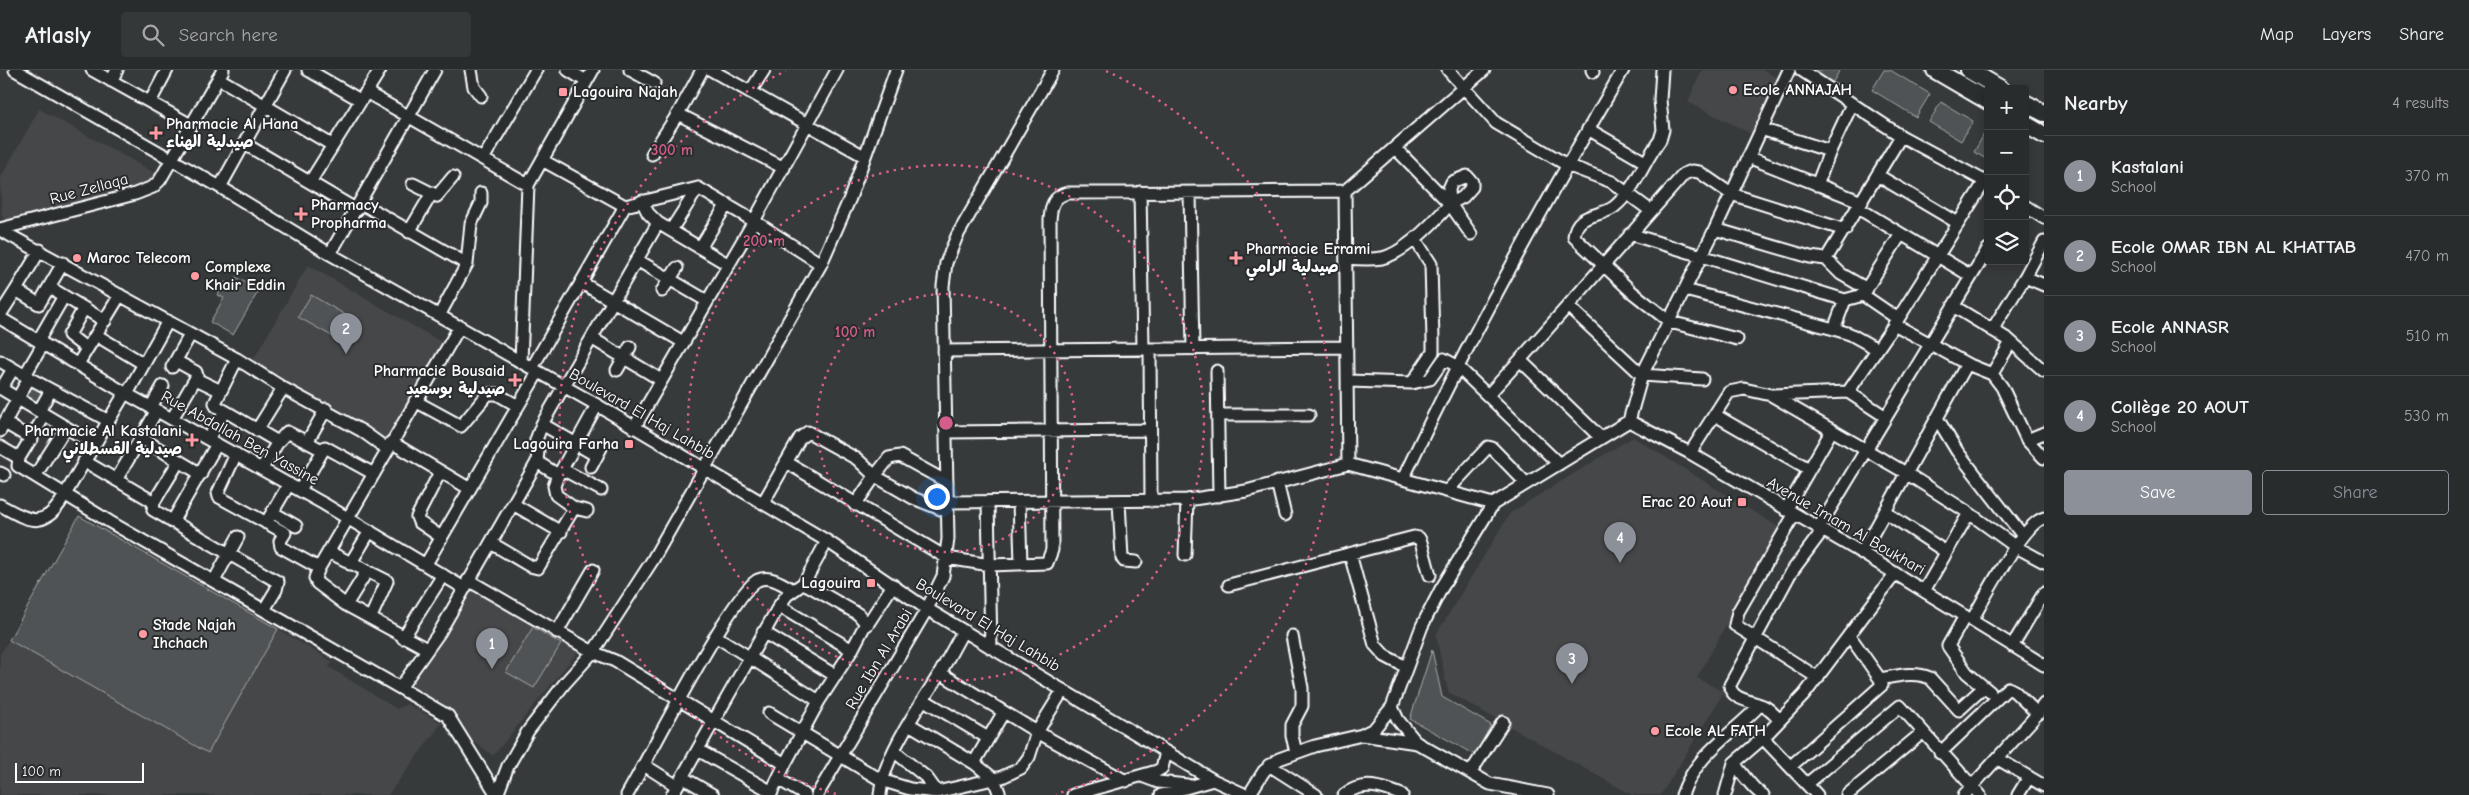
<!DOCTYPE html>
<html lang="en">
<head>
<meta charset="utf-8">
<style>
	body { margin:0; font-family:"Comic Neue","Playpen Sans Arabic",sans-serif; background:#353838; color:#f1f3f6 }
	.controls { position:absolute; right:15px; top:15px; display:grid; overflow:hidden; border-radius:5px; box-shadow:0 2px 8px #0003 }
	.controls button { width:45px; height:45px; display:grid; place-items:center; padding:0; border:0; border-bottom:1px solid #454848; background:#292c2c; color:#f1f3f6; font:25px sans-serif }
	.scale { position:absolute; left:15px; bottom:12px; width:129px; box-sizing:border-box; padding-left:5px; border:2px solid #fff; border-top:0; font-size:14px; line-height:18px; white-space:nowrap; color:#fff; -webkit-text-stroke:4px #2a2d2e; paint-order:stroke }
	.you { position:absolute; left:936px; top:426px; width:18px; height:18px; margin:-12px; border:4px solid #fff; border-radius:50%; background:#1a73e8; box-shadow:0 0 0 8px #1a73e833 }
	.badge { display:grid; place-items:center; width:32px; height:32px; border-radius:50%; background:#8c9099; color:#fff; font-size:16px; font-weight:700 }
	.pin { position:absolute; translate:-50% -41px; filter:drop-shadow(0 1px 2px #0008) }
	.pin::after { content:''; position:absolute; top:26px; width:18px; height:15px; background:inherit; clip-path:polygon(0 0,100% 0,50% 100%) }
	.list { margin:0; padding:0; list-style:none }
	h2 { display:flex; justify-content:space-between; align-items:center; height:65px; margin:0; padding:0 20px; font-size:21px }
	h2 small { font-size:16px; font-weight:400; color:#a5a7a9 }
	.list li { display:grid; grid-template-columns:32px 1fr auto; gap:15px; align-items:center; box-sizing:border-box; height:80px; padding:0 20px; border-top:1px solid #454848 }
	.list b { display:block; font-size:19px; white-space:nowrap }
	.list p { margin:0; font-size:16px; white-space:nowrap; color:#a5a7a9 }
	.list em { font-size:16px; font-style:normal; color:#a5a7a9 }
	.actions { display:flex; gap:10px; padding:15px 20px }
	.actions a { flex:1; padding:11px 0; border:1px solid #8c9099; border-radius:5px; text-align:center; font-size:18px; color:#8c9099 }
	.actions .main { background:#8c9099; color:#fff }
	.icon { flex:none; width:28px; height:28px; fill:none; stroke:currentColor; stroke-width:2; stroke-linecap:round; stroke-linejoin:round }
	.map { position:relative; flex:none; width:2044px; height:725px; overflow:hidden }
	header { display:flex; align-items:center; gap:30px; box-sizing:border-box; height:70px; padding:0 25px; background:#292c2c; border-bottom:1px solid #454848 }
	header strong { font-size:24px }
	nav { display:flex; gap:28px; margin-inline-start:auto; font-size:18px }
	.search { width:350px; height:45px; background:#353838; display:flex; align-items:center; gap:12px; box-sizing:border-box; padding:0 18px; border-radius:5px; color:#a5a7a9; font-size:19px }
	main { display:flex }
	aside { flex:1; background:#292c2c }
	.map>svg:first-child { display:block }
	.built { fill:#444748 }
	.green { fill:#505354; stroke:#a8a9aa }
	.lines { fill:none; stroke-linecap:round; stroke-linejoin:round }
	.minor-casing { stroke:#fff; stroke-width:15 }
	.highway-casing { stroke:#fff; stroke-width:20 }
	.minor { stroke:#2a2d2e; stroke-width:11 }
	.highway { stroke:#2a2d2e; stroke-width:16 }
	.ring { fill:none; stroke:#d45d8c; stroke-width:2.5; stroke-dasharray:2.5 5 }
	.poi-dot { fill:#ff9aa2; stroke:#2a2d2e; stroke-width:2 }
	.labels { text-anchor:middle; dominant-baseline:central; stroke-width:4; stroke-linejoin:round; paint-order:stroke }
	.poi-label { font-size:16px; font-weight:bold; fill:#fff; stroke:#2a2d2e; text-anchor:start }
	.street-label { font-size:16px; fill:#fff; stroke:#2a2d2e }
	.centre { fill:#d45d8c; stroke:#2a2d2e; stroke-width:2.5 }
	.ring-label { font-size:15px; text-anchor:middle; font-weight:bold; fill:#d45d8c; stroke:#2a2d2e; stroke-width:4; stroke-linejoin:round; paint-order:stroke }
</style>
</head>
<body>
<header>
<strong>Atlasly</strong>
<div class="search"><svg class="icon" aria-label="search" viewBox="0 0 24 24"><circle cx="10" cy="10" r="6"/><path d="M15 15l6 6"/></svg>Search here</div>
<nav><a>Map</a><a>Layers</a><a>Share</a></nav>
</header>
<main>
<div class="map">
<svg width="2044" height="725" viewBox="0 0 2044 725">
	<rect width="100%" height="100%" fill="#373a3b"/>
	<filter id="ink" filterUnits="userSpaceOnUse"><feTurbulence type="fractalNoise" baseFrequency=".02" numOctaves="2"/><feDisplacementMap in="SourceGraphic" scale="10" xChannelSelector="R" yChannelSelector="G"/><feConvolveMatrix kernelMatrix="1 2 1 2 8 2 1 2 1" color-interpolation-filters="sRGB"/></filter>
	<g filter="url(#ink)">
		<path class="built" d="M1702 0H1763L1778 8 1752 64 1688 32Z
			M39 39 155 103 154 111 132 122 11 152 2 147 0 109Z
			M308 195 443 273 383 375 250 295Z
			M1633 367 1780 458 1697 608 1724 622 1661 725H1632L1448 622 1436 565 1510 443Z
			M472 515 581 578 493 686 461 661 465 656 409 621Z
			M278 559 333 592 329 597 397 639 407 634 442 653 388 725H0V584L9 570 207 683Z"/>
		<path class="green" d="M1806 0H1840L1831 15Z
			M1884 0H1890L1930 24 1916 47 1872 20Z
			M1941 32 1973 51 1961 71 1929 52Z
			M1987 59H1988V90L1974 82Z
			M236 207 259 220 233 265 210 252 224 228 218 225 225 212 232 215Z
			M311 225 351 248 339 270 298 247Z
			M31 312 46 321 38 335 23 326Z
			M79 446 278 559 208 683 9 570Z
			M533 557 561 574 534 618 506 602Z
			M1432 580 1442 627 1491 655 1475 685 1410 649Z"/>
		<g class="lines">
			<defs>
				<path id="minor" d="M15 0 225 120 330 184 597 335 827 471 927 539 1213 710 1246 725
					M92 0 191 55
					M308 0 360 30
					M471 0 474 17 481 26
					M568 0 586 11
					M630 0 654 13
					M702 0 679 42 682 46 784 98
					M711 0 864 86
					M1448 0 1496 53 1567 95 1612 112 1651 141
					M1592 0 1593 2
					M1662 0 1660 30 1663 60 1660 70C1644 91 1635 120 1614 137 1599 148 1576 142 1574 167L1632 222 1670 252 1737 269
					M1801 0 1901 66 1988 113
					M218 8 332 75
					M111 11 117 0
					M366 22 528 115
					M750 22 764 0
					M150 32 167 0
					M1588 59 1645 92
					M1761 59 1830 81 1852 34
					M245 74 357 140
					M652 84 679 42
					M1748 87 1862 132
					M483 89 536 0
					M542 90 625 136 698 118 754 151 821 194
					M1877 105 1958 153
					M310 112 380 0
					M413 114 437 126 453 107
					M1817 115 1830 81
					M220 117 285 0
					M1345 121 1348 394
					M1140 122 1143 278
					M1190 123 1193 279
					M642 131 648 143 658 153
					M361 133 467 194
					M1450 134 1449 119 1452 112 1467 106 1472 112V117L1463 127 1450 134 1471 164
					M2025 136 2044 148
					M1858 138 1971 206
					M0 159 135 124 153 117 160 110 223 0
					M1715 159 1810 187 1826 189 1841 204 1867 219
					M0 160 237 289 283 318 362 361 387 379
					M671 160 698 118
					M409 162 432 123
					M1630 164 1845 230
					M700 178 727 134
					M330 184 435 0
					M1346 188C1358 189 1370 190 1382 188 1405 183 1434 152 1450 134L1395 78
					M1826 189 1901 66
					M637 190 707 231
					M2025 207 2044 172
					M582 213 683 272
					M49 217 63 193
					M16 220 40 180
					M1685 220 1834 259 1850 264 1877 279
					M662 221 677 198
					M1863 224 1901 164
					M1568 236 1642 305 1702 309
					M1953 236 2009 270 2044 301
					M84 238 69 265 87 279
					M440 244 467 194 471 154 481 133V123
					M0 245 16 220 39 234 49 217 105 251
					M0 248 125 323 324 434 464 518
					M1894 254 1967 294 1992 304 2002 317 2027 370 2044 363
					M1834 259 1845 230 1863 225 1898 249
					M1992 260 2025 207 2044 215
					M96 265 144 294
					M593 269 661 310
					M38 271 64 226
					M1150 279 1151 431
					M944 281 1347 277
					M0 291 29 308 0 361
					M521 292 528 115 593 0
					M78 294 120 225
					M172 297 190 265
					M532 298 625 136
					M617 300 630 277
					M1217 301 1219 426
					M1992 304 2011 272
					M25 305 43 274
					M29 308 107 350
					M196 309 221 321
					M1348 311 1412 313 1433 282V270L1431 194 1415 169
					M1412 313 1430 309 1444 289 1457 296 1559 394
					M0 318 94 374
					M1 319 13 299
					M1848 322 1898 249 1985 111
					M127 324 168 251
					M1488 325 1520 290
					M1773 325 1848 322 1886 347
					M415 331 461 356 488 324H497L518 336
					M151 337 163 316
					M157 340 141 368 179 391 154 432 153 440 278 512 276 520 264 540
					M39 341 51 320
					M225 341 216 336 215 333 237 289
					M1218 345H1309
					M1715 345 1809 399
					M1937 348 1957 381 2023 466
					M172 349 197 306 196 302 176 291
					M1629 351 1690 383 1862 483 2044 595
					M1629 351 1642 305 1715 159 1789 0
					M5 353 32 369
					M542 354 597 386
					M66 357 35 406 110 452 400 618
					M634 358 754 151 837 0
					M257 360 283 318
					M946 362 1149 360
					M1600 367 1520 290 1684 104 1692 101 1699 102 1731 124 1845 160
					M208 369 225 341 278 372 262 398
					M2027 370 2044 388
					M278 372 287 362 307 372
					M391 372 470 419
					M0 377 19 388 45 345
					M322 380 307 372 326 339
					M1690 383 1729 322 1744 319 1771 325 1906 403 1969 443 2016 477 2044 492
					M236 384 218 423 219 427 285 463 280 471 281 477 319 498 460 256
					M19 388 18 396 35 406
					M84 391 154 432
					M179 391 201 404
					M537 392 558 405 562 399 601 420
					M786 392 947 488 990 495 1047 493 1052 480 1050 150C1051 136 1053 126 1068 123L1345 121 1484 0
					M591 397 601 378
					M562 399 597 335
					M440 402 417 447 419 452 441 467
					M0 403 4 405
					M558 405 554 416 556 425 574 438
					M1403 409C1469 268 1544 134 1623 0
					M116 410 141 368
					M947 412 900 386 889 388 875 406 913 428 948 442
					M1277 412 1285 445
					M300 420 325 377 374 404
					M1447 421 1488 377 1492 378 1526 413
					M1119 431 1122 488 1124 491 1136 492
					M947 432 1187 430 1246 421 1348 394 1493 434
					M988 432 991 578
					M1019 432 1021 493
					M763 433 800 368 808 362 857 389 875 406 855 435
					M513 434 561 462
					M0 435C24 448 41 461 60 433L125 323
					M1786 440 1832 360
					M272 442 296 456
					M1885 442 1946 482
					M1794 445 1738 542 1735 555 1818 608
					M172 452 217 374
					M266 453 289 414
					M1818 459 1988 179
					M491 473 530 496 538 498 574 438 587 441
					M329 482 387 511 371 547
					M1862 483 1967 294
					M1350 484 1375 575 1385 586 1406 597
					M1185 485 1187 430
					M350 494 370 461
					M426 494 538 302
					M319 498 315 508 317 513 346 535 427 579
					M468 510 593 582 615 591 785 694 770 725
					M214 511 238 467
					M1229 515 1414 467 1419 468 1421 472 1430 505
					M1924 521 1969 443
					M346 535 367 501
					M779 536 787 525 804 513 827 471
					M1965 546 1948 576 1967 603 1990 622
					M1972 550C1984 529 2023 453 2044 448
					M867 555 893 515
					M557 562 593 500
					M763 562 836 606
					M1292 566 1302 618V636L1292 655V666L1296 682
					M717 567 819 631 852 580 866 553 858 544 804 513
					M403 568 443 505
					M2012 576 2044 523
					M940 603 963 561
					M1880 609C1897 606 1914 601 1930 608L1959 640 1983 618
					M924 630 988 668
					M1392 637 1398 650 1417 673 1490 714 1548 725
					M769 643 881 710 910 719 937 722
					M1779 649C1774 645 1770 639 1763 636 1753 631 1730 630 1730 615L1790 504 1822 461
					M909 654 974 693 1003 643
					M1362 665 1417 673
					M1763 668 1817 725
					M698 680 772 722
					M895 682 927 708 937 722 1002 707 1021 698 1029 687 1037 662 1063 620
					M1940 683 2008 618 2014 621 2038 644
					M1998 689 2044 716
					M974 693 994 709 1000 725
					M1734 693C1740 701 1755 722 1763 725
					M785 694 819 631
					M644 695 677 716
					M1269 695 1316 725
					M1791 696 1882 615 1880 609 1849 565
					M1471 702 1503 652
					M1142 706 1158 712 1187 715
					M682 707 713 725
					M778 709 805 725
					M1807 714 1900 636 1980 725
					M497 725 508 696 528 661 565 613 593 582 652 491 821 194 850 128 896 0
					M497 725 448 646 400 618 439 563 537 392 538 381 536 370 542 354 658 153 729 195
					M627 725C647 691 732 522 758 510 770 505 783 514 793 520
					M672 725 779 536 852 580
					M817 725 927 539 943 506 948 469 943 216 946 193 957 166 1053 0
					M880 725C882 689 920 635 940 603L1037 662 1126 711
					M1073 725 1157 701 1162 698 1166 682
					M1161 725 1213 710
					M1249 725 1264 701 1279 689 1315 676 1362 665 1374 659 1392 637 1422 556 1441 519 1493 434 1629 351
					M1344 725C1362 710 1382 717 1402 725
					M1682 725C1697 682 1731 666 1760 635
					M1725 725 1734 693 1763 668 1804 625 1895 504
					M1847 725 1922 663
					M1964 725 2033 649 2044 634
					M2018 725 2029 707"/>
				<path id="highway" d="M1935 0 1988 31
					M1969 0 2001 19
					M2025 33 2044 43
					M2025 54 2044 65"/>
			</defs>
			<use href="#minor" class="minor-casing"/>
			<use href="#highway" class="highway-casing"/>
			<use href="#minor" class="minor"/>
			<use href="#highway" class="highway"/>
		</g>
	</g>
	<g class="ring">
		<circle cx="946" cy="353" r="129"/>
		<circle cx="946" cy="353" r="258"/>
		<path d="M836 724A387 387 0 0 1 786 1M1106 1A387 387 0 0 1 1056 724"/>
	</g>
	<g class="poi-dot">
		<circle cx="1733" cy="20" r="5"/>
		<rect x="558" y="17" width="10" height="10" rx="2.5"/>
		<path d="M153.5 55.5h5v5h5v5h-5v5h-5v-5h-5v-5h5z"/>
		<path d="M298.5 136.5h5v5h5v5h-5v5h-5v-5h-5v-5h5z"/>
		<circle cx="77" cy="188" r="5"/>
		<path d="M1233.5 180.5h5v5h5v5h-5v5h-5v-5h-5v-5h5z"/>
		<circle cx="195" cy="206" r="5"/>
		<path d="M512.5 302.5h5v5h5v5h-5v5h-5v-5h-5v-5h5z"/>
		<path d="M189.5 362.5h5v5h5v5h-5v5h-5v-5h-5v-5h5z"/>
		<rect x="624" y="369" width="10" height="10" rx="2.5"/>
		<rect x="1737" y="427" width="10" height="10" rx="2.5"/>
		<rect x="866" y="508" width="10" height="10" rx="2.5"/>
		<circle cx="143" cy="564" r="5"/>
		<circle cx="1655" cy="661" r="5"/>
	</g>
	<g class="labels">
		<g class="poi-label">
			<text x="1743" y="20">Ecole ANNAJAH</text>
			<text x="573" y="22">Lagouira Najah</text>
			<text x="166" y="54">Pharmacie Al Hana<tspan x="166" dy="18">صيدلية الهناء</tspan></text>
			<text x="311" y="135">Pharmacy<tspan x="311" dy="18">Propharma</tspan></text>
			<text x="1246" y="179">Pharmacie Errami<tspan x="1246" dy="18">صيدلية الرامي</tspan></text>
			<text x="87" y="188">Maroc Telecom</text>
			<text x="205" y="197">Complexe<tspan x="205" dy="18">Khair Eddin</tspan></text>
			<text x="505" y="301" text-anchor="end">Pharmacie Bousaid<tspan x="505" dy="18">صيدلية بوسعيد</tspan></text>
			<text x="182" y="361" text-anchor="end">Pharmacie Al Kastalani<tspan x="182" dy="18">صيدلية القسطلاني</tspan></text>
			<text x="619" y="374" text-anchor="end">Lagouira Farha</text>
			<text x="1732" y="432" text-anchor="end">Erac 20 Aout</text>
			<text x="861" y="513" text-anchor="end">Lagouira</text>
			<text x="153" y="555">Stade Najah<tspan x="153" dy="18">Ihchach</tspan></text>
			<text x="1665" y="661">Ecole AL FATH</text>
		</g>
		<g class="street-label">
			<text transform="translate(89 119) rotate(-15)">Rue Zellaqa</text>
			<text transform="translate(642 344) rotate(30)">Boulevard El Haj Lahbib</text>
			<text transform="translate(240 368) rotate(29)">Rue Abdallah Ben Yassine</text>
			<text transform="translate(1846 456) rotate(30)">Avenue Imam Al Boukhari</text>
			<text transform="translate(988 555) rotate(31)">Boulevard El Haj Lahbib</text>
			<text transform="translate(879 589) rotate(-59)">Rue Ibn Al Arabi</text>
		</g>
	</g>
	<circle cx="946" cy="353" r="8" class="centre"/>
	<g class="ring-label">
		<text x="672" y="85">300 m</text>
		<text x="764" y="176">200 m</text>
		<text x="855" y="267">100 m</text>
	</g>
</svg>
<div class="controls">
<button>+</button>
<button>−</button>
<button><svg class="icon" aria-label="locate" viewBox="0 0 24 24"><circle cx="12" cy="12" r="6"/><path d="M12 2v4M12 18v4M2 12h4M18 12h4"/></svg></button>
<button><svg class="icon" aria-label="layers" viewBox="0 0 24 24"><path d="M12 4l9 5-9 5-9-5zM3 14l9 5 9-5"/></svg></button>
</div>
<div class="scale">100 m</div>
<div class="you"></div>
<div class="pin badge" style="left:492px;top:599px">1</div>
<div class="pin badge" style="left:346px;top:284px">2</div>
<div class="pin badge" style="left:1572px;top:614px">3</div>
<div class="pin badge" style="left:1620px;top:493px">4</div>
</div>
<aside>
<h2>Nearby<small>4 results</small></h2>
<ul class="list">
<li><span class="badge">1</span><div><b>Kastalani</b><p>School</p></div><em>370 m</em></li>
<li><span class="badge">2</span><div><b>Ecole OMAR IBN AL KHATTAB</b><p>School</p></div><em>470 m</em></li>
<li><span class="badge">3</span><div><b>Ecole ANNASR</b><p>School</p></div><em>510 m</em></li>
<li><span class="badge">4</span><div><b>Collège 20 AOUT</b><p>School</p></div><em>530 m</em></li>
</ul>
<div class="actions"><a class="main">Save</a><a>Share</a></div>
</aside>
</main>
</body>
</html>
